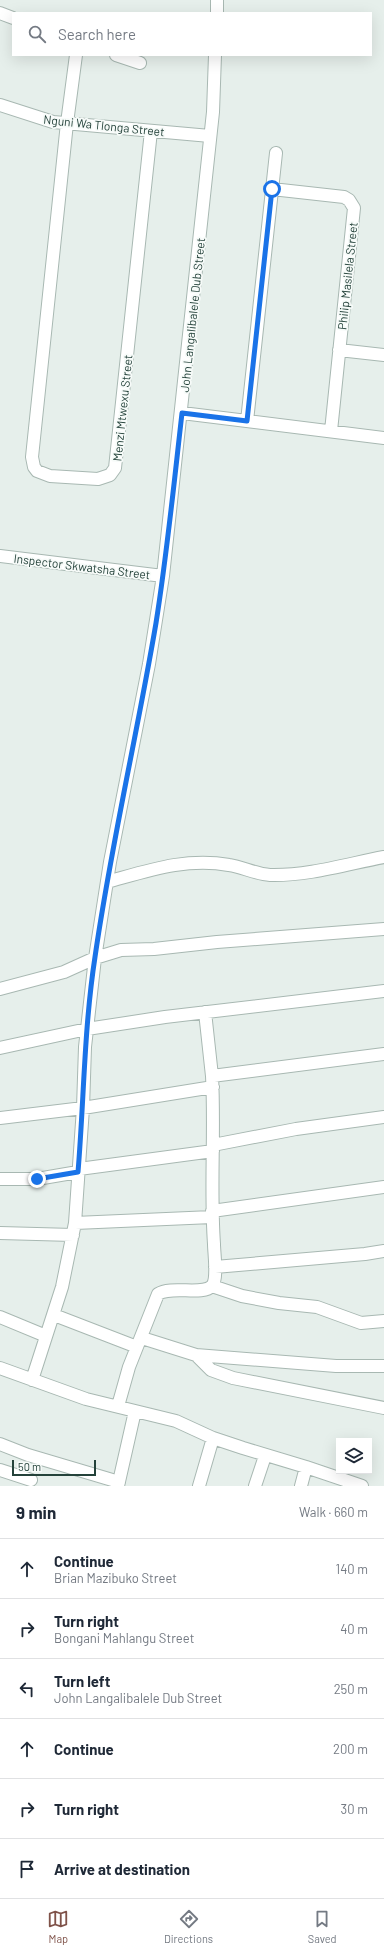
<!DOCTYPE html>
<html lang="en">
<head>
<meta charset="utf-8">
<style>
	body { margin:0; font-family:Barlow,sans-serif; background:#f6f6f7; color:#1f2937 }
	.controls { position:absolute; right:12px; bottom:12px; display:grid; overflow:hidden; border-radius:0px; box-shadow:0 4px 16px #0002 }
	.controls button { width:36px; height:36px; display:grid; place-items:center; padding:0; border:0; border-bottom:1px solid #e0e1e3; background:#fff; color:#1f2937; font:20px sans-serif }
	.scale { position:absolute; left:12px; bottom:10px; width:84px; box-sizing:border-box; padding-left:4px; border:2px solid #24423a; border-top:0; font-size:11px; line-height:14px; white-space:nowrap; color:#24423a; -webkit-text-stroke:3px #f7fbf9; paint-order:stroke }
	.stop { position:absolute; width:12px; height:12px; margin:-9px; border:3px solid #1a73e8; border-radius:50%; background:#fff }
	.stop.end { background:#1a73e8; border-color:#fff; box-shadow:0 1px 4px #0008 }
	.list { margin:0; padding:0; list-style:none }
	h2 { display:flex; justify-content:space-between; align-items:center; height:52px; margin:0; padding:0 16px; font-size:17px }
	h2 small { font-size:13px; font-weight:400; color:#747a83 }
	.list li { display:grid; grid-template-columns:26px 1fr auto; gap:12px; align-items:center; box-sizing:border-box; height:60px; padding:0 16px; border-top:1px solid #e0e1e3 }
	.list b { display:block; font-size:15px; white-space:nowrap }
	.list p { margin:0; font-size:13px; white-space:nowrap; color:#747a83 }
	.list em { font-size:13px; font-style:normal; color:#747a83 }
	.icon { flex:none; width:22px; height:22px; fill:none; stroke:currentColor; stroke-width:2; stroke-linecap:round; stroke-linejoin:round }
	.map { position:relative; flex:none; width:384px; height:1486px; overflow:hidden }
	.search { position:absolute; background:#fff; box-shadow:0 4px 16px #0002; left:12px; right:12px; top:12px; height:44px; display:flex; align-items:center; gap:10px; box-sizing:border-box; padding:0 14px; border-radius:0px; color:#747a83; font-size:15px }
	.sheet { height:412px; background:#fff }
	nav { display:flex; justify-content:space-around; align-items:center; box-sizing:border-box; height:56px; border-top:1px solid #e0e1e3; background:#fff; font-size:11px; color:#747a83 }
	nav a { display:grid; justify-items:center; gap:2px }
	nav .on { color:#7f5249 }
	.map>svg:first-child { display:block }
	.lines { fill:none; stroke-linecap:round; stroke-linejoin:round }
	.street-casing { stroke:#a8b8b2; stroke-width:14 }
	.street { stroke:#fff; stroke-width:12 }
	.route { stroke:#1a73e8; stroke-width:5 }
	.labels { text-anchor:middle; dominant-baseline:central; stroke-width:3.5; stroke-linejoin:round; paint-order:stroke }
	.street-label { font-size:12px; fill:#24423a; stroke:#f7fbf9 }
</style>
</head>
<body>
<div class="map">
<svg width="384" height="1486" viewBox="0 0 384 1486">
	<rect width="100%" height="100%" fill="#e6efeb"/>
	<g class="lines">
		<defs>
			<path id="street" d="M0 13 13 18
				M217 13V0
				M76 55 67 123 32 457 34 467 37 471 50 476 98 479 110 475 115 468 151 131
				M116 55 140 63
				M0 105 53 122 210 136
				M272 189 344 197 349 200 354 208 331 431
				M339 350 384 355
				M182 413 384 438
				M247 421 276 153
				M0 556 163 576
				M107 882C147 871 186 857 229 865 243 867 255 874 270 875 308 876 347 864 384 857
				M0 989 64 972 95 958 121 950 154 949 217 942 384 929
				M205 1012 212 1076 384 1054
				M0 1048 87 1029 165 1017 384 991
				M0 1118 83 1108 213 1087
				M213 1145 296 1129 384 1117
				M79 1169 213 1151
				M0 1179H37L78 1172
				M212 1211 384 1187
				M75 1223 212 1217
				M0 1233 73 1235
				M215 1267 365 1254 384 1251
				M212 1286 242 1296 279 1303 317 1307 361 1323 384 1321
				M54 1315 137 1347
				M0 1317 46 1336
				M142 1338 196 1355 336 1366H384
				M196 1355 211 1370 233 1378 384 1408
				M0 1368 86 1399 176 1421 213 1438 243 1448 306 1467 362 1486
				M32 1380 62 1287 75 1223 83 1108 85 1047 95 958 110 862 149 664 163 576 213 112 215 55
				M118 1406 129 1367 158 1294C172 1285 202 1296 212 1286 218 1279 214 1253 214 1244 210 1188 215 1132 212 1076
				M0 1444 28 1455 119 1482
				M0 1470 31 1480
				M118 1486 135 1411
				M199 1486 213 1438
				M255 1486 265 1456
				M301 1486 306 1467"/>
		</defs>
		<use href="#street" class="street-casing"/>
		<use href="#street" class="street"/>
	</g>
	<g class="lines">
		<path class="route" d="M37 1179 78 1172C84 1100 84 1028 95 957 111 845 137 735 156 623 167 554 174 483 182 413L247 421 272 189"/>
	</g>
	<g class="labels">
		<g class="street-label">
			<text transform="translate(104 125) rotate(6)">Nguni Wa Tlonga Street</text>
			<text transform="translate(347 276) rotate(-84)">Philip Masilela Street</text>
			<text transform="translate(192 315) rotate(-84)">John Langalibalele Dub Street</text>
			<text transform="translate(122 408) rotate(-84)">Menzi Mtwexu Street</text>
			<text transform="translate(82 566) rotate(7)">Inspector Skwatsha Street</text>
		</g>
	</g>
</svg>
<div class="controls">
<button><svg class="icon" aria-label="layers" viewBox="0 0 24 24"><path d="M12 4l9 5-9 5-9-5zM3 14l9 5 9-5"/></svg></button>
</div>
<div class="scale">50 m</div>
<div class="stop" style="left:272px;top:189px"></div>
<div class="stop end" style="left:37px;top:1179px"></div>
<div class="search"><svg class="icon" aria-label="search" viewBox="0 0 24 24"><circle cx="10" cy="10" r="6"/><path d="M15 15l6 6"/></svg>Search here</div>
</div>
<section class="sheet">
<h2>9 min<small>Walk · 660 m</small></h2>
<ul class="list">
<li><svg class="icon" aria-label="ahead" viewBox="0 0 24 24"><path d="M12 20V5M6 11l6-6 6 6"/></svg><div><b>Continue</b><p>Brian Mazibuko Street</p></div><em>140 m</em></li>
<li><svg class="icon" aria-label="right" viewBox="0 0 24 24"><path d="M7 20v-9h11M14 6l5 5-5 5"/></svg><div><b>Turn right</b><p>Bongani Mahlangu Street</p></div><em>40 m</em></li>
<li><svg class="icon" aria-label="left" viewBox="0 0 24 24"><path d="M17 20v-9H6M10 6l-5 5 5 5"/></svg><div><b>Turn left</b><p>John Langalibalele Dub Street</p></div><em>250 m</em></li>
<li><svg class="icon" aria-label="ahead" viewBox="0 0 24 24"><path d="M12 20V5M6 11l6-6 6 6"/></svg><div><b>Continue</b></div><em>200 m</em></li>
<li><svg class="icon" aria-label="right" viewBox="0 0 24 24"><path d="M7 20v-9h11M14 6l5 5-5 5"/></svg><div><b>Turn right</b></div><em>30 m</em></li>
<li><svg class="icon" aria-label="arrive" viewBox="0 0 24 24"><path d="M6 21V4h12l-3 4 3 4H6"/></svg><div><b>Arrive at destination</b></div></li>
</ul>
</section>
<nav>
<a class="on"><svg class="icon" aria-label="map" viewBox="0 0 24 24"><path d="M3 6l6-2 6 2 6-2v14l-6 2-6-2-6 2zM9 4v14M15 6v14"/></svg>Map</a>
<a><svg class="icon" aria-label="directions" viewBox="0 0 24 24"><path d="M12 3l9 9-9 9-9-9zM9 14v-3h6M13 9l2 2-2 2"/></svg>Directions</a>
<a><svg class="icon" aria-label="saved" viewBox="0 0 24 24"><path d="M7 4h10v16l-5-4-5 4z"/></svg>Saved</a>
</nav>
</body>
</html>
